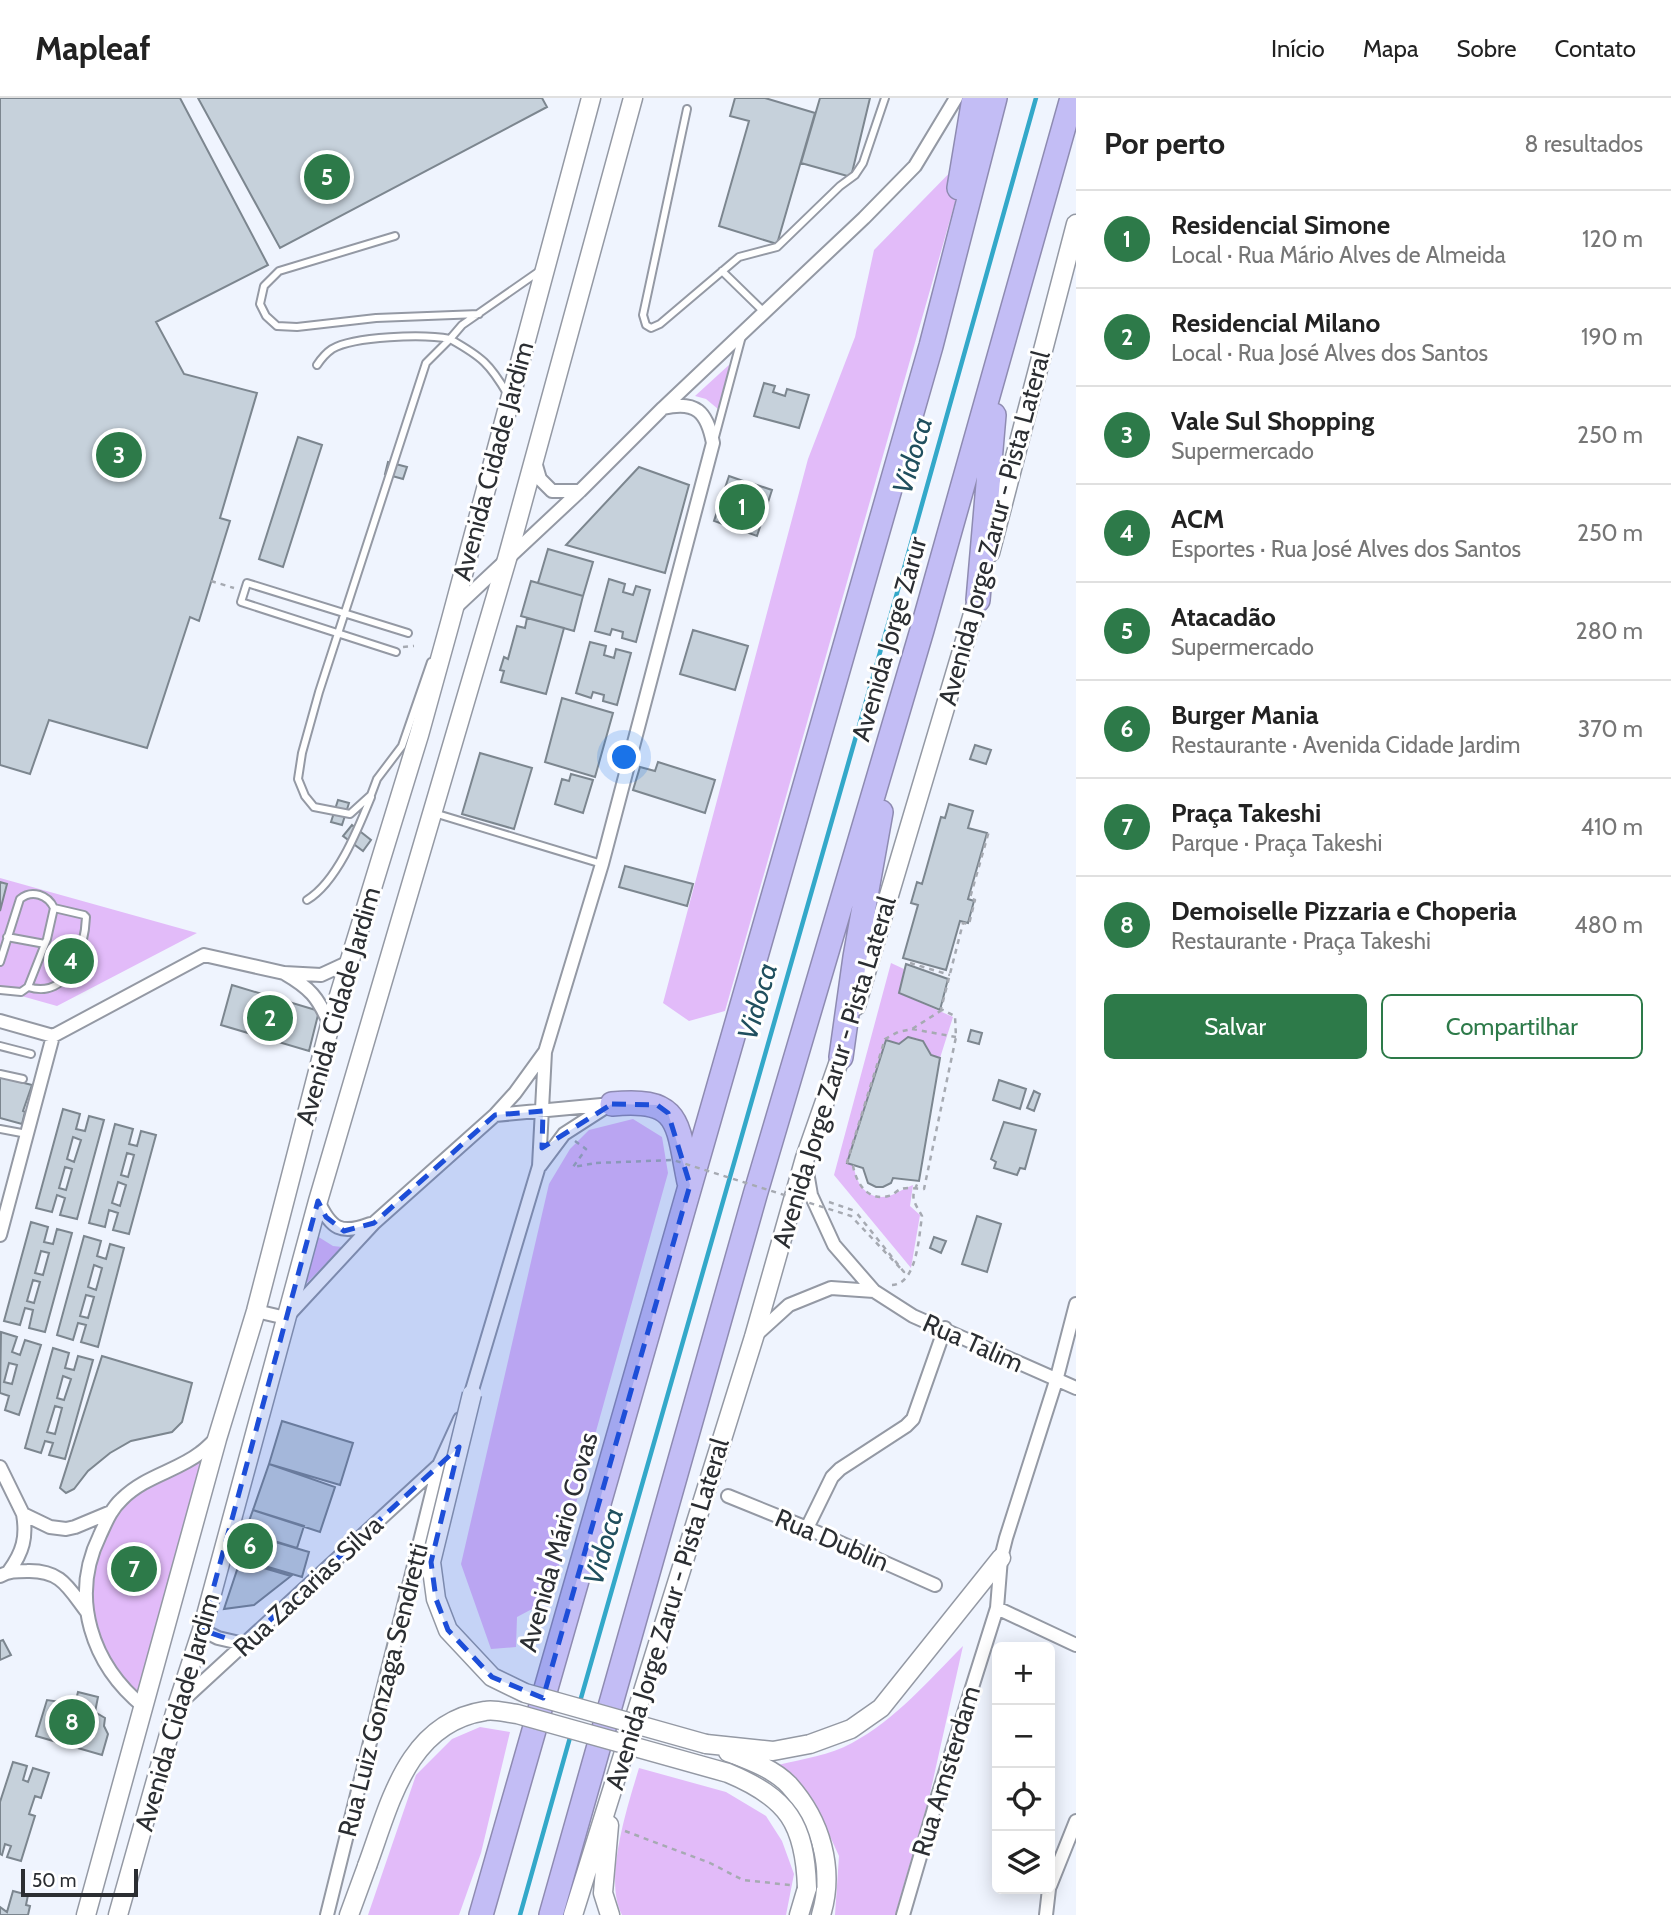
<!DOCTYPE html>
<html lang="pt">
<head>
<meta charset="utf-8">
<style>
	body { margin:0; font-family:Cabin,sans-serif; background:#f6f6f6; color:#222 }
	.controls { position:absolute; right:21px; bottom:21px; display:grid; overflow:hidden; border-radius:10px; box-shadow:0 4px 18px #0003 }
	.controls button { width:63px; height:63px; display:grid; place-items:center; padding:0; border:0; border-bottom:2px solid #e0e0e0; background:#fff; color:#222; font:35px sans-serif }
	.scale { position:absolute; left:21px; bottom:18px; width:117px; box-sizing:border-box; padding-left:7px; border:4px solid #2b2e32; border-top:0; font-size:19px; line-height:24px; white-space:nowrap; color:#2b2e32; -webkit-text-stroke:5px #fff; paint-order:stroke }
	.you { position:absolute; left:625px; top:660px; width:24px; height:24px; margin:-18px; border:5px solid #fff; border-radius:50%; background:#1a73e8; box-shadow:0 0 0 10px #1a73e833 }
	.badge { display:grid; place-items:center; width:46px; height:46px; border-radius:50%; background:#2d7a49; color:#fff; font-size:23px; font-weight:700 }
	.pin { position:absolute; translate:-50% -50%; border:4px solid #fff; box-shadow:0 2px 7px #0006 }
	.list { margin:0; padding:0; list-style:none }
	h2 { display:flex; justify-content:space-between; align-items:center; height:91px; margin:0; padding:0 28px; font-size:30px }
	h2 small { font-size:23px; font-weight:400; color:#767676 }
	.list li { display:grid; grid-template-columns:46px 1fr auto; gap:21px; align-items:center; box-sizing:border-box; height:98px; padding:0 28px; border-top:2px solid #e0e0e0 }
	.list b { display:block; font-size:26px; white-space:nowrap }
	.list p { margin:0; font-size:23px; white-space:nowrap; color:#767676 }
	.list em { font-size:23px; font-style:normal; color:#767676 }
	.actions { display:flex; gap:14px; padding:21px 28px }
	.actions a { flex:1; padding:16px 0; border:2px solid #2d7a49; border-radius:10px; text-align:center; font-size:24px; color:#2d7a49 }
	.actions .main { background:#2d7a49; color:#fff }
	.icon { flex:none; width:38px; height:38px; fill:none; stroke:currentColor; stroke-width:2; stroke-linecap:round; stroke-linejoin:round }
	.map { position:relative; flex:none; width:1076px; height:1817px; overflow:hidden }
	header { display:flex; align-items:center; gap:42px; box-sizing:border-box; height:98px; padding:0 35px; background:#fff; border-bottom:2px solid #e0e0e0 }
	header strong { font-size:33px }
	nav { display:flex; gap:38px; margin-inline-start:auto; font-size:24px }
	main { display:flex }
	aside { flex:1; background:#fff }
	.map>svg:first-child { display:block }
	.green { fill:#e2bbf9 }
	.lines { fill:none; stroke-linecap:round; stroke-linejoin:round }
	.stream { stroke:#33a8c9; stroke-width:4.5 }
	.building { fill:#c6d1db; stroke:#7c868f; stroke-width:2; fill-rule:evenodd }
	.lane-casing { stroke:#9499a4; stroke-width:10 }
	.street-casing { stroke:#9499a4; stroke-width:16 }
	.secondary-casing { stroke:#9499a4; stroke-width:21 }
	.highway-casing { stroke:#8e8bb1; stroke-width:26 }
	.path { stroke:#a6aab2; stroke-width:2.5; stroke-dasharray:5 5; stroke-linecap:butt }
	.lane { stroke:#fff; stroke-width:6 }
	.street { stroke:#fff; stroke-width:12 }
	.secondary { stroke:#fff; stroke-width:18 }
	.highway { stroke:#c3bdf5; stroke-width:23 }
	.secondary-bridge-casing { stroke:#9499a4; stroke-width:21; stroke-linecap:butt }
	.path-bridge { stroke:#a6aab2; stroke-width:2.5; stroke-dasharray:5 5; stroke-linecap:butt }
	.secondary-bridge { stroke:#fff; stroke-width:18 }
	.marked { fill:#1d4ed8; fill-opacity:0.2; stroke:#1d4ed8; stroke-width:5; stroke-dasharray:14 9; stroke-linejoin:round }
	.labels { text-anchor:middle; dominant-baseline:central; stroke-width:6; stroke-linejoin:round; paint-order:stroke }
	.street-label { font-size:26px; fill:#2b2e32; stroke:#fff }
	.water-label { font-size:28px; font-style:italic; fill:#204f5e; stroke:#fff }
</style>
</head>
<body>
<header>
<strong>Mapleaf</strong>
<nav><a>Início</a><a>Mapa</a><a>Sobre</a><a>Contato</a></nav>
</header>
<main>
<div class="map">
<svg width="1076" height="1817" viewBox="0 0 1076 1817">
	<rect width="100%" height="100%" fill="#eff4fe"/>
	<path class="green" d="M969 55 725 913 689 923 663 905 808 361 855 239 874 152Z
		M730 266 718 311 706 301 695 298Z
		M0 780 197 835 57 908 0 892Z
		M891 865 904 871 899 895 953 919 940 960 931 957C927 945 921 940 908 939L899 946 885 942 847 1064 854 1067C855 1087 870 1105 892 1097 899 1094 905 1090 913 1087L910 1108 920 1117 911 1170 834 1077Z
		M633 1021 662 1039 668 1075 549 1502 517 1519 516 1549 491 1551 461 1466 549 1086 570 1051 589 1032Z
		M317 1138 333 1148 342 1149 299 1193Z
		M217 1341 144 1609 100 1555 86 1488 111 1414Z
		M963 1548 929 1700 895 1817H835L839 1758 814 1703 778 1667C803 1661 830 1657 852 1645 896 1621 928 1583 963 1548Z
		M480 1629 510 1634 481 1755 459 1817H368L416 1677 452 1641Z
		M639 1670 726 1694 766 1718 782 1743 794 1776 786 1817H622C603 1782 628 1707 639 1670Z"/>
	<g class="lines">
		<path class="stream" d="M579 1607 901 481 1036 0
			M520 1817 571 1636"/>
	</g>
	<path class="building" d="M0 0H180L268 167 156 224 184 276 257 295 220 420 230 423 199 523 190 519 147 650 49 622 30 676 0 667Z
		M198 0H542L547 9 280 150Z
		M735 0H765L815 15 777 146 719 128 749 23 730 18Z
		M820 0H870L851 79 801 65Z
		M764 285 775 288 773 294 785 298 787 291 809 297 799 330 754 318Z
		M298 339 322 347 283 469 259 461Z
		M388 364 407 369 403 381 385 376Z
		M639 369 689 387 665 475 566 447Z
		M729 378 743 383 741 390 752 394 754 386 772 392 757 438 743 433 745 427 733 423 731 429 714 423Z
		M548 451 593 464 583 498 538 485Z
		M609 481 625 486 623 494 633 497 636 488 650 492 636 544 622 540 623 534 612 531 610 537 595 533Z
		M531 483 583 498 574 533 521 518Z
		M527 520 564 530 546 596 501 584 504 573 500 572 504 559 508 561 517 528 525 530Z
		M693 532 748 548 735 592 680 576Z
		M590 544 606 548 604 557 614 560 616 551 631 555 617 607 603 603 604 597 593 594 591 600 576 595Z
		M562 600 613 615 595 679 545 664Z
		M975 647 991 652 986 666 970 661Z
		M480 655 532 670 514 731 462 716Z
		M658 664 715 682 705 715 633 692 640 669 655 673Z
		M571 676 593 682 583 715 555 706 562 681 569 683Z
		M338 702 349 705 342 727 331 724Z
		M949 706 973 713 968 730 987 735 968 801 974 803 968 825 960 823 946 872 903 860 918 807 911 805 917 784 922 786 941 719 945 720Z
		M352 727 371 742 363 753 343 738Z
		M625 768 693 786 687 808 619 789Z
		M0 784 7 786 0 813Z
		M906 866 948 881 940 912 899 895Z
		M232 887 319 913 309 953 221 927Z
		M971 932 982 935 979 946 968 943Z
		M908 939 923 943 931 957 940 960 919 1083 893 1080 891 1085 883 1089H876L868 1085 863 1070 847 1065 886 942 899 946Z
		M0 979 32 987 23 1013 25 1014 22 1026 0 1020Z
		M999 982 1026 991 1020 1011 993 1002Z
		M1034 993 1040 996 1034 1013 1027 1010Z
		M63 1011 80 1016 76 1031 85 1033 89 1018 104 1022 77 1121 60 1117 65 1100 57 1097 52 1114 36 1110ZM73 1039 81 1042 74 1064 67 1061ZM65 1069 72 1071 66 1092 59 1090Z
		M1004 1024 1036 1032 1025 1071 1020 1070 1017 1077 994 1070 996 1064 991 1061Z
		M115 1026 133 1031 129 1046 137 1048 141 1033 156 1037 129 1136 113 1132 118 1115 109 1112 105 1129 89 1125ZM127 1055 134 1057 128 1079 121 1077ZM118 1084 126 1087 120 1108 112 1105Z
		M977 1118 1001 1126 987 1174 962 1166Z
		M31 1124 48 1129 44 1144 53 1146 57 1131 72 1135 45 1234 29 1230 33 1212 25 1210 20 1227 4 1223ZM41 1153 49 1155 43 1177 35 1175ZM33 1182 40 1184 34 1205 27 1203Z
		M84 1138 101 1143 97 1158 106 1161 110 1146 124 1150 98 1249 81 1244 86 1227 78 1225 73 1242 57 1237ZM94 1167 102 1170 96 1192 88 1189ZM86 1197 94 1199 88 1220 80 1218Z
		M934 1139 946 1143 941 1155 930 1150Z
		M1 1234 17 1239 12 1254 20 1257 25 1242 41 1247 19 1317 5 1312 9 1298 0 1295ZM9 1265 17 1267 12 1286 4 1284Z
		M53 1250 69 1255 65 1270 74 1272 78 1258 93 1262 65 1361 49 1357 53 1345 45 1343 41 1355 25 1350ZM63 1278 71 1281 64 1302 57 1300ZM55 1308 62 1310 55 1336 47 1334Z
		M102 1258 192 1285 182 1324 172 1334 131 1343 110 1355 88 1373 74 1391 66 1395 60 1390Z
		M282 1323 353 1345 340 1387 269 1366Z
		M269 1366 335 1389 320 1434 253 1412Z
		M253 1412 304 1428 297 1450 245 1434Z
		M248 1436 309 1454 302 1479 241 1461Z
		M240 1463 291 1478 254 1507 224 1511Z
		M3 1542 11 1557 0 1562V1543Z
		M78 1594 98 1599 95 1614 105 1620 104 1628 108 1636 102 1657 36 1638 47 1602 75 1606Z
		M13 1664 27 1668 23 1682 28 1684 33 1670 49 1675 41 1700 35 1698 29 1716 35 1718 21 1763 7 1759 11 1748 5 1746 2 1757 0 1756V1704Z
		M13 1793 28 1797 26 1807 30 1808 28 1817H0V1809L7 1814Z"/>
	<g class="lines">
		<defs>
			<path id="lane" d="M687 11 643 217 646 227 651 230 660 226 739 159 777 149 840 88 855 77 863 65 885 0
				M395 138 279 173 264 188 260 206 266 218 277 228 297 229 376 220 479 216
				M722 173 764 214
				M317 267C321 261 326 255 332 251 354 238 424 236 450 241L462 227 541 172
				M715 339 742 238
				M396 554 241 504 247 485 408 535
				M431 564 402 648 377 681 371 697 350 716 314 709 305 698 298 681 302 655 319 594 426 265 450 241C482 259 490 266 508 297
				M434 715 602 766
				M307 802C337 784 358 731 371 699
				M7 839 45 846
				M0 864 20 801C32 791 48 797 54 810L47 841 28 889 21 894 0 892
				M28 889C69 902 85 850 86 819L84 817 54 810
				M0 948 31 956
				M0 976 23 981
				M0 1031 27 1036"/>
			<path id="street" d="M535 364 540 381 552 393H580
				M455 510 580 393 663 310 864 120 915 68 956 0
				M0 923 53 938 204 857 284 875
				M330 927C318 899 310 890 284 875L321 877 347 865
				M495 1017 612 1006
				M540 1068 564 1036 609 1007
				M806 1068 811 1097 834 1147 874 1193 913 1218 1076 1290
				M318 1103C331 1131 341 1137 370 1126
				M0 1137 53 938
				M256 1213 286 1220 374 1125 495 1017 515 995 544 955
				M756 1237 789 1207 831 1190 874 1193
				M469 1302 539 1068 545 954 602 766 713 345C707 314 696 302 663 310
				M0 1369 23 1416 50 1429 66 1431 75 1429 111 1414
				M728 1398 807 1430 935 1487
				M807 1430 832 1379 840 1371 906 1328 913 1321 945 1230
				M9 1473C23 1454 27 1439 23 1416
				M0 1478C9 1473 16 1473 27 1473 61 1472 68 1489 87 1514
				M997 1510 1076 1547
				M202 1532 218 1540 244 1546
				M180 1605 439 1367
				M144 1609C92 1567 69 1500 100 1437 106 1424 111 1411 122 1401 145 1378 177 1373 200 1355 206 1351 211 1345 216 1341
				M1050 1788 1076 1723
				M327 1817 439 1367 460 1321
				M903 1817 936 1704 997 1510 1001 1460 1006 1440 1056 1283 1076 1206
				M1046 1817 1049 1791"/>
			<path id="secondary" d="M990 455 1076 126
				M856 908 981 489
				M706 1646 773 1653 810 1646 851 1631 881 1610 1001 1460
				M728 1654C749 1662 774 1671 789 1687 821 1723 835 1771 821 1817
				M609 1727 603 1795 610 1817
				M86 1817 217 1341 256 1213 330 927 419 637 450 525 591 0
				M118 1817 177 1608 202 1532 318 1103 507 461 633 0
				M349 1817 367 1768
				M573 1817 754 1239 805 1060 844 949
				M799 1817 807 1790"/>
			<path id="highway" d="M959 90 974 0
				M978 502 994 317
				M841 959 855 859 881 714
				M612 1006C682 999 677 1026 689 1084
				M481 1817 931 248 995 0
				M551 1817 755 1097 922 532 1072 0"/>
		</defs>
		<use href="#lane" class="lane-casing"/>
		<use href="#street" class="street-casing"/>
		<use href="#secondary" class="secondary-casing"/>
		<use href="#highway" class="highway-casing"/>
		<path class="path" d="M211 483 234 490
			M403 549 414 548
			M910 865 950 877
			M942 912 912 931 898 934 885 941 847 1064 853 1068C857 1088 870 1105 892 1097 895 1095 898 1092 901 1091 907 1089 918 1091 924 1091L956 939 955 918 941 911 963 825 969 826 975 802 970 800 989 733
			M912 931 956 939
			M575 1043 586 1051 573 1069 596 1065
			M829 1104 855 1113
			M892 1187C917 1186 919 1138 922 1118 914 1103 909 1100 919 1083
			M625 1733 710 1765 743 1782 790 1787"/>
		<use href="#lane" class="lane"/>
		<use href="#street" class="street"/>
		<use href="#secondary" class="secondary"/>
		<use href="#highway" class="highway"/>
		<defs>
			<path id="secondary-bridge" d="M472 1296 431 1464 436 1501 448 1532 492 1579 525 1595 706 1646
				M367 1768C390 1706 407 1625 485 1613 495 1611 507 1615 517 1616L728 1675C788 1700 805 1726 807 1790"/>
		</defs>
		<use href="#secondary-bridge" class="secondary-bridge-casing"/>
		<path class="path-bridge" d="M596 1065 673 1062 851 1118 904 1174 855 1113"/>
		<use href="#secondary-bridge" class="secondary-bridge"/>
	</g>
	<path class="marked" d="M612 1006 657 1007 668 1015 690 1087 543 1600 492 1579 448 1532 436 1501 431 1464 459 1349 244 1546 202 1532 318 1103 326 1119 344 1133 374 1125 495 1017 543 1013 542 1050Z"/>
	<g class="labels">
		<g class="street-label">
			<text transform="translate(493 363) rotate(-75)">Avenida Cidade Jardim</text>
			<text transform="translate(994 430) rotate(-75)">Avenida Jorge Zarur - Pista Lateral</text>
			<text transform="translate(889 541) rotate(-74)">Avenida Jorge Zarur</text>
			<text transform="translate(338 908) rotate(-74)">Avenida Cidade Jardim</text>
			<text transform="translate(834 974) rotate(-73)">Avenida Jorge Zarur - Pista Lateral</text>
			<text transform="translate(973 1245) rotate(24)">Rua Talim</text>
			<text transform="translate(832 1442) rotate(23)">Rua Dublin</text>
			<text transform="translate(558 1444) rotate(-74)">Avenida Mário Covas</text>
			<text transform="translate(308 1488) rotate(-43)">Rua Zacarias Silva</text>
			<text transform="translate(667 1516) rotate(-73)">Avenida Jorge Zarur - Pista Lateral</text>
			<text transform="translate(383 1592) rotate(-76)">Rua Luiz Gonzaga Sendretti</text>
			<text transform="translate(177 1614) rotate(-74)">Avenida Cidade Jardim</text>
			<text transform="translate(946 1673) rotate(-73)">Rua Amsterdam</text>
		</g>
		<g class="water-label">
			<text transform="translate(912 357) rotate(-74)">Vidoca</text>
			<text transform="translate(757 903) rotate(-74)">Vidoca</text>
			<text transform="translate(603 1448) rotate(-74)">Vidoca</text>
		</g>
	</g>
</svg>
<div class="controls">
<button>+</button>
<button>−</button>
<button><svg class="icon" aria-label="locate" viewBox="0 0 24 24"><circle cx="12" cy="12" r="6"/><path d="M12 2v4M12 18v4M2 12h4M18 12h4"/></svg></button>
<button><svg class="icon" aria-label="layers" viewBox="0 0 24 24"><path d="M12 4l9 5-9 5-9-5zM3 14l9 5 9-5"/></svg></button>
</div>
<div class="scale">50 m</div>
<div class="you"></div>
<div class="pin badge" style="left:742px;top:409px">1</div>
<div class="pin badge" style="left:270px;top:920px">2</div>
<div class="pin badge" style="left:119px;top:357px">3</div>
<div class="pin badge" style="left:71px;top:863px">4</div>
<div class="pin badge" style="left:327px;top:79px">5</div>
<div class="pin badge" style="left:250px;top:1448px">6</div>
<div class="pin badge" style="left:134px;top:1471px">7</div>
<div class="pin badge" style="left:72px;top:1624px">8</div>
</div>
<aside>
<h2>Por perto<small>8 resultados</small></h2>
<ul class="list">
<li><span class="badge">1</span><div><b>Residencial Simone</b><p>Local · Rua Mário Alves de Almeida</p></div><em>120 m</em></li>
<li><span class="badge">2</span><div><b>Residencial Milano</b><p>Local · Rua José Alves dos Santos</p></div><em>190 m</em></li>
<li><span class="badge">3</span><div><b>Vale Sul Shopping</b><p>Supermercado</p></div><em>250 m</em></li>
<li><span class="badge">4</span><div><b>ACM</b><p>Esportes · Rua José Alves dos Santos</p></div><em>250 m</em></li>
<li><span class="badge">5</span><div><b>Atacadão</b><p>Supermercado</p></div><em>280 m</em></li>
<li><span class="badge">6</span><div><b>Burger Mania</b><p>Restaurante · Avenida Cidade Jardim</p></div><em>370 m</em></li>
<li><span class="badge">7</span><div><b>Praça Takeshi</b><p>Parque · Praça Takeshi</p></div><em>410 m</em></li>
<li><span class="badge">8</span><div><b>Demoiselle Pizzaria e Choperia</b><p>Restaurante · Praça Takeshi</p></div><em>480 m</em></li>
</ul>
<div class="actions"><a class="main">Salvar</a><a>Compartilhar</a></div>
</aside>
</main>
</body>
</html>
